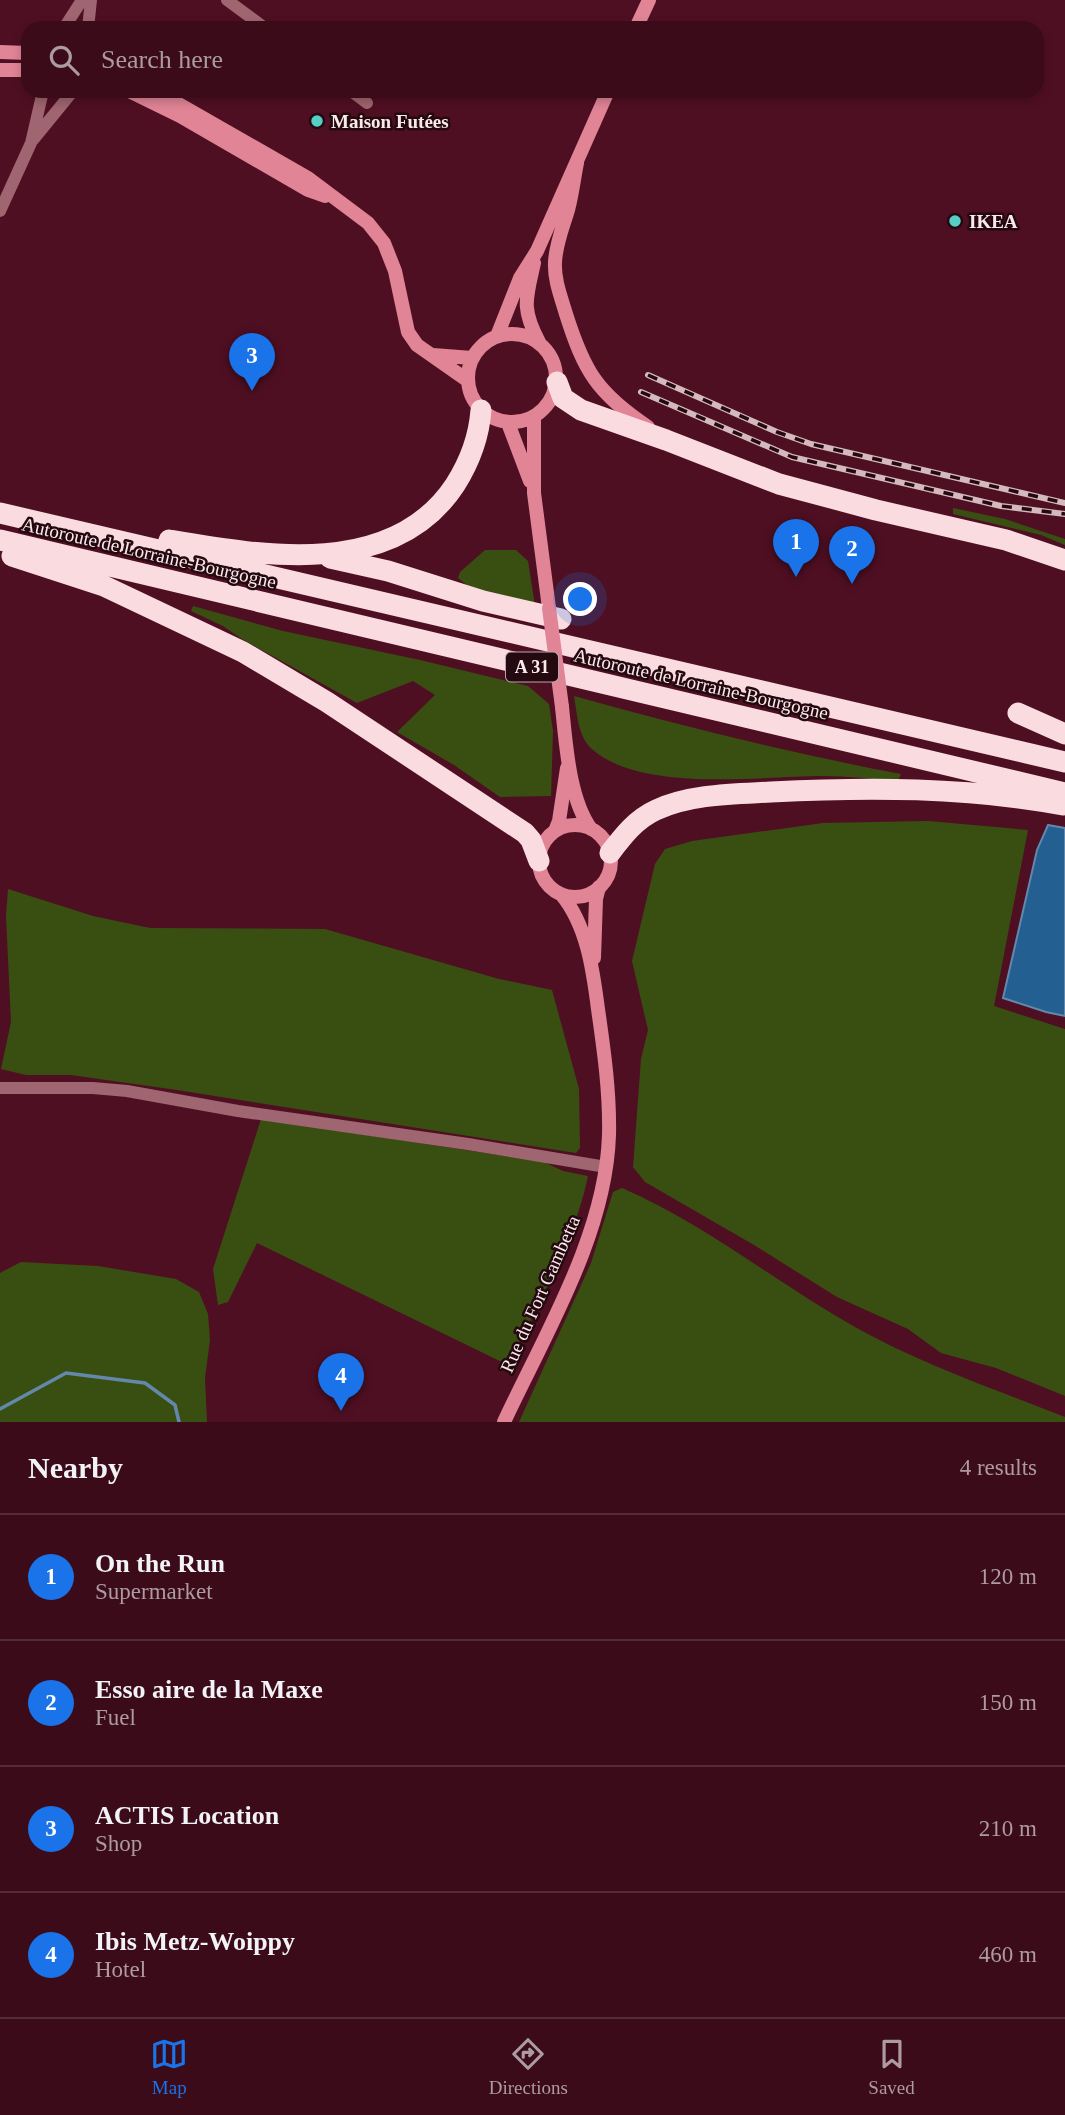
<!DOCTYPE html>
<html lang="en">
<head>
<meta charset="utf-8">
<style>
	body { margin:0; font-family:Georgia,serif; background:#461927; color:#f1f3f6 }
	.you { position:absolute; left:581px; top:600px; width:24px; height:24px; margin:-18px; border:5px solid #fff; border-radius:50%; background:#1a73e8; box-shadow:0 0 0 10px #1a73e833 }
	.badge { display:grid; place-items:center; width:46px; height:46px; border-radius:50%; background:#1a73e8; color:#fff; font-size:23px; font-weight:700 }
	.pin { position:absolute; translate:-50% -58px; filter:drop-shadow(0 2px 4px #0008) }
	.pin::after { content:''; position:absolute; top:37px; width:24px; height:21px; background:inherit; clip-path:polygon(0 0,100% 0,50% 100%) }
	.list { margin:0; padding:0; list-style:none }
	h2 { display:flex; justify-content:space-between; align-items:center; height:91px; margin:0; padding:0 28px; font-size:30px }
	h2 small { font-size:23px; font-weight:400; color:#ac9ba2 }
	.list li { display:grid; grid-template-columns:46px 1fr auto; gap:21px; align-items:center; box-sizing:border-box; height:126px; padding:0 28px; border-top:2px solid #542b39 }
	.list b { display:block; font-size:26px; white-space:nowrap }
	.list p { margin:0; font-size:23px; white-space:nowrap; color:#ac9ba2 }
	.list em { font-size:23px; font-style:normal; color:#ac9ba2 }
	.icon { flex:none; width:38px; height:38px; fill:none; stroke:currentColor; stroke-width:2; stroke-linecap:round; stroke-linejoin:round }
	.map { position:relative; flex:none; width:1065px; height:1422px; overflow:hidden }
	.search { position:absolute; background:#3b0b1a; box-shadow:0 4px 10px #0003; left:21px; right:21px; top:21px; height:77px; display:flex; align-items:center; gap:18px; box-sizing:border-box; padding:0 24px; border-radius:21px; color:#ac9ba2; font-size:26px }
	.sheet { height:595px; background:#3b0b1a }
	nav { display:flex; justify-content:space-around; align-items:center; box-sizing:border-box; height:98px; border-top:2px solid #542b39; background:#3b0b1a; font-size:19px; color:#ac9ba2 }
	nav a { display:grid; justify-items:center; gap:4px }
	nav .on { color:#1a73e8 }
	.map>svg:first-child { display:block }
	.green { fill:#394f11 }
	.water { fill:#235f90; stroke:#6488ab; stroke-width:2 }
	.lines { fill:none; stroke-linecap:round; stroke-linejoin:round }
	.stream { stroke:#6488ab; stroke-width:3.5 }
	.street { stroke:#9f6570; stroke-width:12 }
	.secondary { stroke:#e08496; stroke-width:14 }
	.highway { stroke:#f9dbe0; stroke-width:21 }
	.rail-casing { stroke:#d4b9be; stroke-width:6 }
	.rail { stroke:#240910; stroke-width:3.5; stroke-dasharray:10; stroke-linecap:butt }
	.secondary-bridge { stroke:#e08496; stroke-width:14 }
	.poi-dot { fill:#56cec3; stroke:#240910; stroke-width:2.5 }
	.labels { text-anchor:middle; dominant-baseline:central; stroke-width:5; stroke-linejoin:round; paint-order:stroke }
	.shield { fill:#240910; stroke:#baa6a9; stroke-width:2 }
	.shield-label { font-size:18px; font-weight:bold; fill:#fae9eb }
	.poi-label { font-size:19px; font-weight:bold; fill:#fae9eb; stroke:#240910; text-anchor:start }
	.street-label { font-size:19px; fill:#fae9eb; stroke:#240910 }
</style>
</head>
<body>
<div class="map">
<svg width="1065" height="1422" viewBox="0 0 1065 1422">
	<rect width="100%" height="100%" fill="#4f0f22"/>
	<path class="green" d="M953 508 1005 519 1065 539V545L1041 535 953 514Z
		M485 550H516L528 561 535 606 474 591 458 578 460 572Z
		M193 606 283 631 420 660 528 686 549 704 553 731 551 796 500 797 454 765 397 732 435 695 413 681 357 703 242 639 223 626 191 611Z
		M574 696C682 726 790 753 901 774L898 781C873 779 848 776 823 776 759 776 644 793 593 750 578 738 577 713 574 696Z
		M928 821 1028 830 994 1006 1065 1029V1396L996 1368 941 1353 908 1329 837 1297 754 1245 645 1182 633 1167 641 1059 648 1030 632 961 655 864 665 849 692 841 823 823Z
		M8 889 93 916 150 928 325 929 499 979 552 990 579 1089 580 1148 576 1153 177 1090 71 1075H26L1 1069 11 1022 6 916Z
		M261 1119 544 1162 563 1171 588 1176C574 1243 538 1304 508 1365L257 1243 228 1302 218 1305 213 1269Z
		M622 1188C705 1224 777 1283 855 1327 921 1364 994 1389 1065 1417V1422H519L591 1263 613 1192Z
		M21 1262 98 1266 176 1279 199 1292 208 1314 210 1340 205 1378 207 1422H0V1273Z"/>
	<path class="water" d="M1048 825 1065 828V1016L1046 1012 1003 998 1037 850Z"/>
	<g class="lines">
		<path class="stream" d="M0 1409 66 1373 145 1383 175 1405 179 1422"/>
		<path class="street" d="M227 0 265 28
			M64 28 82 0
			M88 28 91 0
			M351 91 367 103
			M33 140 73 91
			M0 211 31 143 43 91
			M0 1088H93L127 1091 238 1111 468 1144 606 1167"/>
		<path class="secondary" d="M636 28 649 0
			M0 52 28 53
			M0 70H28
			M129 91 180 116 308 190 325 196
			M156 91 308 178 368 223 384 243 395 271 408 332 417 345 467 380
			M577 163C574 178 572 195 568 210 563 227 556 243 555 262 554 280 561 297 566 314 584 371 597 393 648 427
			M534 263C526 299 521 308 539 342
			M468 378a44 44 0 1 1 88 0a44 44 0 1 1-88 0Z
			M497 336 520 278 537 251 608 91
			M433 355 472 358
			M534 417V493L549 608
			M508 423 530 481
			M562 707C566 744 569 799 591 829
			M539 861a36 36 0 1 1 72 0a36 36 0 1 1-72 0Z
			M555 831 559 821 567 768
			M594 958 596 899 599 887
			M504 1422C545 1334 606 1234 609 1135 610 1093 604 1051 598 1009 593 970 587 925 561 894"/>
		<path class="highway" d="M557 382 563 398 581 410 666 440 779 484 876 510 1006 540 1065 560
			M0 513 1065 762
			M0 540 1065 793
			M169 540C263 556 393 579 455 485 469 463 479 437 481 410
			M12 556 104 586 243 652 327 702 525 833 531 840 539 861
			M330 558 388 571 483 601 561 619
			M1018 713 1065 734
			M610 853C623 836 636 819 656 810 690 794 734 794 771 792 868 787 966 787 1063 805"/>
		<defs>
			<path id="rail" d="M648 375 777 432 811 444 1065 503
				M641 392 792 457 1001 506 1065 514"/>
		</defs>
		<use href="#rail" class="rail-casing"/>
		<use href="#rail" class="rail"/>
		<path class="secondary-bridge" d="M549 608 562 707"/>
	</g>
	<g class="poi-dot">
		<circle cx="317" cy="121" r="7"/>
		<circle cx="955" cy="221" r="7"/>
	</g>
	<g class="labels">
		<rect class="shield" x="506" y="652.5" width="52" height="29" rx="5"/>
		<g class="shield-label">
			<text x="532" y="667">A 31</text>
		</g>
		<g class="poi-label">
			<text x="331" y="121">Maison Futées</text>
			<text x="969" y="221">IKEA</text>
		</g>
		<g class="street-label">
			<text transform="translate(149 553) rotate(13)">Autoroute de Lorraine-Bourgogne</text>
			<text transform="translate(701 684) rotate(13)">Autoroute de Lorraine-Bourgogne</text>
			<text transform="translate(540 1294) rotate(-66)">Rue du Fort Gambetta</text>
		</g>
	</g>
</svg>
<div class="you"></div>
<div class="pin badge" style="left:796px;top:577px">1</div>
<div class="pin badge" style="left:852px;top:584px">2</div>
<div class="pin badge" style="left:252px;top:391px">3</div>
<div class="pin badge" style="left:341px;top:1411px">4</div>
<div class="search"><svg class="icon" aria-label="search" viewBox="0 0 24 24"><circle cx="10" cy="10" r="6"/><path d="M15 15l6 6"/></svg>Search here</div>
</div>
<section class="sheet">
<h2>Nearby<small>4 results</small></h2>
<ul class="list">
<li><span class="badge">1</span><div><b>On the Run</b><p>Supermarket</p></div><em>120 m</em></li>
<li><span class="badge">2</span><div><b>Esso aire de la Maxe</b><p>Fuel</p></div><em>150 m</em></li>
<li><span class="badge">3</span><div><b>ACTIS Location</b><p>Shop</p></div><em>210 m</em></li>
<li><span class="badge">4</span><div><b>Ibis Metz-Woippy</b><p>Hotel</p></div><em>460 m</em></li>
</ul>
</section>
<nav>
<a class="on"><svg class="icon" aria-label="map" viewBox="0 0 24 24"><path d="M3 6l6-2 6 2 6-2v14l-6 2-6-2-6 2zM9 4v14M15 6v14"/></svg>Map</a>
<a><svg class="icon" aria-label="directions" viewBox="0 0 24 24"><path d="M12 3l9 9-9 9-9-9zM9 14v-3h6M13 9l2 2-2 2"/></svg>Directions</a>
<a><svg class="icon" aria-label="saved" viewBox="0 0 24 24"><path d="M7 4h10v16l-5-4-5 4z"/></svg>Saved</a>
</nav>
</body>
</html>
